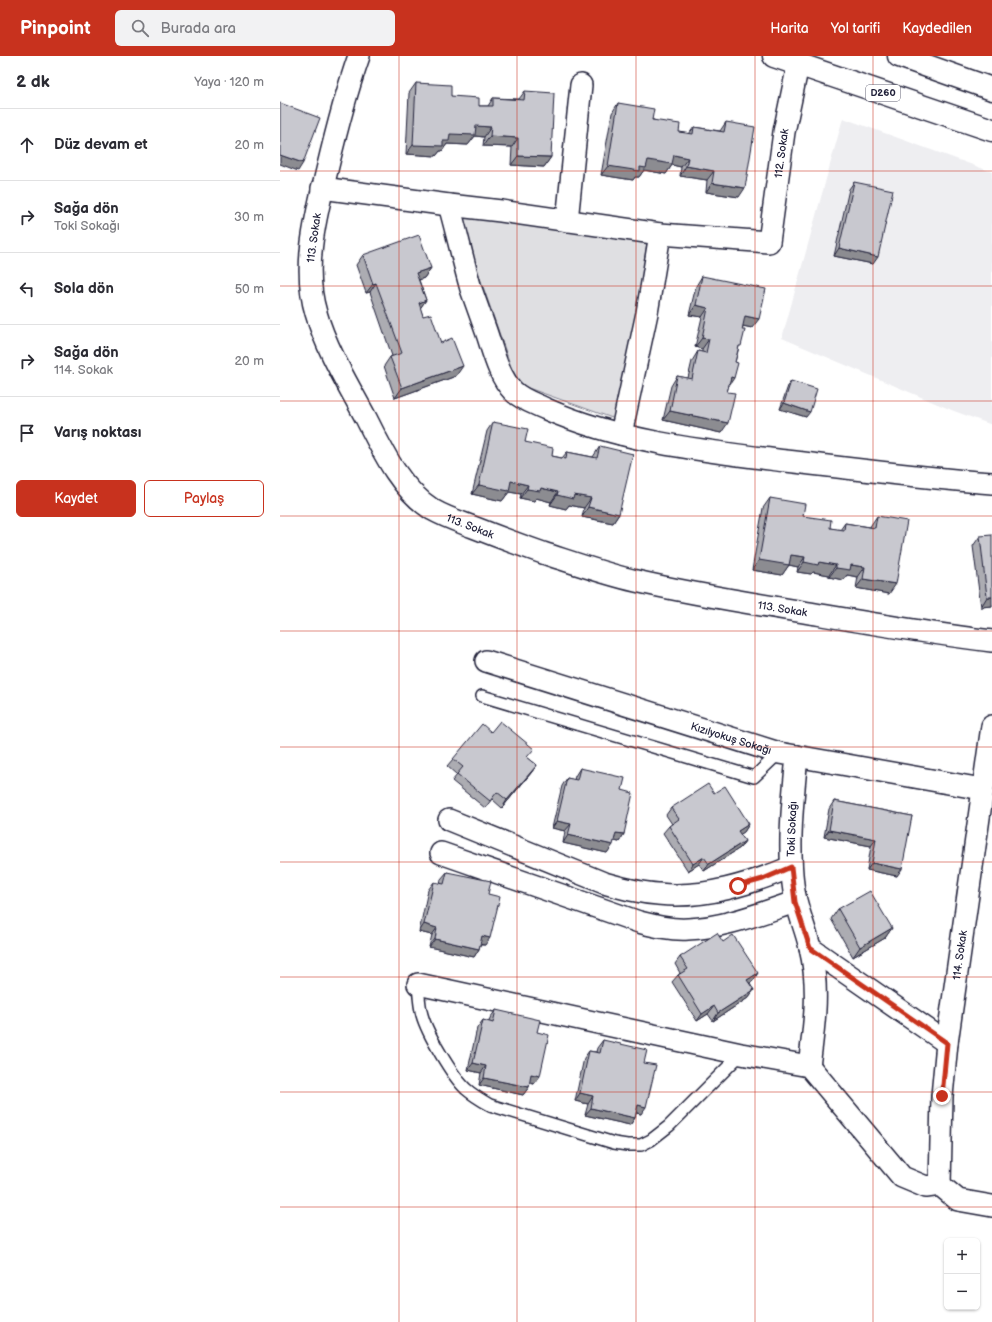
<!DOCTYPE html>
<html lang="tr">
<head>
<meta charset="utf-8">
<style>
	body { margin:0; font-family:"Balsamiq Sans",sans-serif; background:#f2f2f3; color:#2b2b33 }
	.controls { position:absolute; right:12px; bottom:12px; display:grid; overflow:hidden; border-radius:6px; box-shadow:0 1px 3px #0004 }
	.controls button { width:36px; height:36px; display:grid; place-items:center; padding:0; border:0; border-bottom:1px solid #e1e1e2; background:#fff; color:#2b2b33; font:20px sans-serif }
	.stop { position:absolute; width:12px; height:12px; margin:-9px; border:3px solid #c8321e; border-radius:50%; background:#fff }
	.stop.end { background:#c8321e; border-color:#fff; box-shadow:0 1px 4px #0008 }
	.list { margin:0; padding:0; list-style:none }
	h2 { display:flex; justify-content:space-between; align-items:center; height:52px; margin:0; padding:0 16px; font-size:17px }
	h2 small { font-size:13px; font-weight:400; color:#7c7c81 }
	.list li { display:grid; grid-template-columns:26px 1fr auto; gap:12px; align-items:center; box-sizing:border-box; height:72px; padding:0 16px; border-top:1px solid #e1e1e2 }
	.list b { display:block; font-size:15px; white-space:nowrap }
	.list p { margin:0; font-size:13px; white-space:nowrap; color:#7c7c81 }
	.list em { font-size:13px; font-style:normal; color:#7c7c81 }
	.actions { display:flex; gap:8px; padding:12px 16px }
	.actions a { flex:1; padding:9px 0; border:1px solid #c8321e; border-radius:6px; text-align:center; font-size:14px; color:#c8321e }
	.actions .main { background:#c8321e; color:#fff }
	.icon { flex:none; width:22px; height:22px; fill:none; stroke:currentColor; stroke-width:2; stroke-linecap:round; stroke-linejoin:round }
	.map { position:relative; flex:none; width:712px; height:1266px; overflow:hidden }
	header { display:flex; align-items:center; gap:24px; box-sizing:border-box; height:56px; padding:0 20px; background:#c8321e; color:#fff }
	header strong { font-size:19px }
	nav { display:flex; gap:22px; margin-inline-start:auto; font-size:14px }
	.search { width:280px; height:36px; background:#f2f2f3; display:flex; align-items:center; gap:10px; box-sizing:border-box; padding:0 14px; border-radius:6px; color:#7c7c81; font-size:15px }
	main { display:flex }
	aside { flex:1; background:#fff }
	.map>svg:first-child { display:block }
	.built { fill:#eeeef1 }
	.green { fill:#dfdfe2; stroke:#80808e }
	.lines { fill:none; stroke-linecap:round; stroke-linejoin:round }
	.service-casing { stroke:#22223b; stroke-width:14 }
	.minor-casing { stroke:#22223b; stroke-width:24 }
	.primary-casing { stroke:#22223b; stroke-width:25 }
	.service { stroke:#fff; stroke-width:11 }
	.minor { stroke:#fff; stroke-width:21 }
	.primary { stroke:#fff; stroke-width:22 }
	.wall { fill:#acacb2; stroke:#22223b }
	.shaded-wall { fill:#8c8c91; stroke:#22223b }
	.building { fill:#c8c8cf; stroke:#22223b }
	.route { stroke:#c8321e; stroke-width:5 }
	.grid { fill:none; stroke:#c8321e; stroke-width:1; stroke-opacity:0.55 }
	.labels { text-anchor:middle; dominant-baseline:central; stroke-width:4; stroke-linejoin:round; paint-order:stroke }
	.shield { fill:#fff; stroke:#646476; stroke-width:1 }
	.shield-label { font-size:10px; font-weight:bold; fill:#22223b }
	.street-label { font-size:11px; fill:#22223b; stroke:#fff }
</style>
</head>
<body>
<header>
<strong>Pinpoint</strong>
<div class="search"><svg class="icon" aria-label="search" viewBox="0 0 24 24"><circle cx="10" cy="10" r="6"/><path d="M15 15l6 6"/></svg>Burada ara</div>
<nav><a>Harita</a><a>Yol tarifi</a><a>Kaydedilen</a></nav>
</header>
<main>
<aside>
<h2>2 dk<small>Yaya · 120 m</small></h2>
<ul class="list">
<li><svg class="icon" aria-label="ahead" viewBox="0 0 24 24"><path d="M12 20V5M6 11l6-6 6 6"/></svg><div><b>Düz devam et</b></div><em>20 m</em></li>
<li><svg class="icon" aria-label="right" viewBox="0 0 24 24"><path d="M7 20v-9h11M14 6l5 5-5 5"/></svg><div><b>Sağa dön</b><p>Toki Sokağı</p></div><em>30 m</em></li>
<li><svg class="icon" aria-label="left" viewBox="0 0 24 24"><path d="M17 20v-9H6M10 6l-5 5 5 5"/></svg><div><b>Sola dön</b></div><em>50 m</em></li>
<li><svg class="icon" aria-label="right" viewBox="0 0 24 24"><path d="M7 20v-9h11M14 6l5 5-5 5"/></svg><div><b>Sağa dön</b><p>114. Sokak</p></div><em>20 m</em></li>
<li><svg class="icon" aria-label="arrive" viewBox="0 0 24 24"><path d="M6 21V4h12l-3 4 3 4H6"/></svg><div><b>Varış noktası</b></div></li>
</ul>
<div class="actions"><a class="main">Kaydet</a><a>Paylaş</a></div>
</aside>
<div class="map">
<svg width="712" height="1266" viewBox="0 0 712 1266">
	<rect width="100%" height="100%" fill="#fff"/>
	<filter id="ink" filterUnits="userSpaceOnUse"><feTurbulence type="fractalNoise" baseFrequency=".025" numOctaves="2"/><feDisplacementMap in="SourceGraphic" scale="8" xChannelSelector="R" yChannelSelector="G"/><feConvolveMatrix kernelMatrix="1 2 1 2 8 2 1 2 1" color-interpolation-filters="sRGB"/></filter>
	<g filter="url(#ink)">
		<path class="built" d="M563 62 712 116V369L674 355 502 282Z"/>
		<path class="green" d="M177 156 367 185 356 274 335 363 237 328Z"/>
		<g class="lines">
			<defs>
				<path id="service" d="M202 640 474 721 499 697
					M138 928C139 938 139 949 142 959 147 977 172 1020 186 1033 194 1040 201 1044 210 1049L334 1087 347 1089H361L371 1084 389 1070 461 998"/>
				<g id="minor">
					<path id="s1" d="M79 0C66 37 56 76 47 114 36 160 22 211 36 257 47 295 69 330 87 364 103 396 121 434 153 454 165 461 180 466 193 471 216 480 240 489 263 497 294 507 325 518 356 525 416 539 476 548 536 558 595 568 653 578 712 585"/>
					<path id="s2" d="M42 132 169 149 221 155 380 178 489 186 504 76 518 9"/>
					<path d="M169 149C177 177 183 205 191 233 196 247 201 261 206 275 213 295 218 319 233 335 242 344 256 348 266 353 341 386 425 395 506 405 574 413 643 422 712 427"/>
					<path d="M287 165 301 29"/>
					<path d="M341 378 367 257 380 178"/>
					<path id="s3" d="M206 605 499 697 702 733"/>
					<path d="M517 700C513 743 508 785 513 828 515 850 525 870 530 892 540 932 534 971 529 1010"/>
					<path d="M169 764 324 827C342 832 359 837 378 838 424 843 470 828 511 811"/>
					<path d="M161 797 359 866C375 870 391 874 408 873 444 872 481 857 515 846"/>
					<path d="M530 892 667 987"/>
					<path d="M138 928 461 998 529 1010 622 1121 646 1131 660 1129 678 1144 712 1150"/>
					<path id="s4" d="M660 1129 662 1040 667 987 712 670"/>
				</g>
				<path id="primary" d="M494 0 712 74
					M619 0 712 33"/>
			</defs>
			<use href="#service" class="service-casing"/>
			<use href="#minor" class="minor-casing"/>
			<use href="#primary" class="primary-casing"/>
			<use href="#service" class="service"/>
			<use href="#minor" class="minor"/>
			<use href="#primary" class="primary"/>
		</g>
		<path class="wall" d="M136 27 171 40 199 50H208L213 42 239 43 245 35 271 101 264 111 231 109 232 91 203 90 204 81 195 80 188 89 167 88 162 95H160L156 100 126 98 129 37Z
			M338 47 399 76 409 78 414 71 440 75 446 66 459 141 426 136 427 124 400 120 401 111 392 109 386 118 364 114 359 121H355L353 124 321 119 332 57Z
			M574 126 593 208 554 200 569 133Z
			M83 199 151 212 144 222 139 224 146 244 140 252 143 260 161 287 176 320 115 342 104 310 110 301 112 300 90 236 86 237 76 209Z
			M422 220 472 272 463 270 458 295 447 336 441 377 383 364 391 330 397 320 408 322 412 305 418 295 422 296V293L415 291 422 261 409 259 416 230Z
			M511 325 526 361 500 353 508 330Z
			M213 366 245 386 272 400 282 402 287 396 313 401 320 390 339 458 333 467 302 461 304 452 289 449 286 453 270 449 271 446 256 442 254 445 240 442 241 438 229 436 222 445 192 438 207 375Z
			M490 442 523 460 550 472 560 474 565 467 590 471 591 469 597 460 609 538 576 532 578 521 567 519 563 524 549 521V519L533 516 531 518 517 516 518 511 509 509 502 519 472 514 483 452Z
			M700 480 712 550 701 551 693 490Z
			M211 676 248 702 257 709 251 717 222 752 212 743 205 752 172 725 177 719 167 710 173 703Z
			M300 712 342 734 344 778 339 786 334 785 327 797 283 787 285 775 272 772 282 730 287 722 294 724 295 720Z
			M434 737 469 768 464 776 460 778 465 785 460 792 424 815 419 808 408 815 383 777 389 770 392 768 386 759 391 752Z
			M554 745 632 760 617 820 587 814 591 790 544 781 549 753Z
			M167 816 208 838 205 889H200L199 893 194 901 149 891 152 879 139 876 148 834 154 826 160 828 161 823Z
			M558 853 612 872 605 882 573 901 551 863Z
			M443 886 473 925 469 927 474 934 468 942 433 965 428 958 417 965 392 926 398 919 400 917 395 908 400 901Z
			M216 954 257 976 254 1028 250 1027 249 1031 243 1039 199 1029 201 1017 188 1014 197 972 203 964 209 966 210 962Z
			M323 984 364 1007 361 1058 356 1057 355 1062 350 1069 305 1059 308 1048 295 1045 304 1002 309 995 316 996 317 992Z"/>
		<path class="shaded-wall" d="M196 70 211 71 204 81 195 80 188 89 167 88 162 95H160L156 100 126 98 133 89 163 85 170 78Z
			M210 80 238 82 232 91 203 90Z
			M0 99 23 107 18 115 0 108Z
			M394 99 408 102 401 111 392 109 386 118 364 114 359 121H355L353 124 321 119 328 110 360 111 368 104Z
			M238 100 271 101 264 111 231 109Z
			M406 110 434 115 427 124 400 120Z
			M432 127 465 132 459 141 426 136Z
			M559 192 598 201 593 208 554 200Z
			M151 212 144 222 130 227 136 217Z
			M96 227 90 236 86 237 93 228Z
			M146 244 139 254V247Z
			M416 249 428 252 422 261 409 259Z
			M465 260 479 263 472 272 458 269Z
			M422 282 429 283 422 293 415 291Z
			M183 310 176 320 115 342 122 332Z
			M451 321 454 322 448 331Z
			M504 347 530 356 526 361 500 353Z
			M390 355 448 367 441 377 383 364Z
			M231 425 248 429 241 438 229 436 222 445 192 438 199 429Z
			M261 432 278 436 271 446 256 442 254 445 240 442 247 433Z
			M277 439H294L311 442 304 452 289 449 286 453 270 449Z
			M308 451 339 458 333 467 302 461Z
			M511 499 525 501 518 511 509 509 502 519 472 514 479 504Z
			M524 506H539L556 509 549 519 533 516 531 518 517 516Z
			M571 509 585 511 578 521 567 519 563 524 549 521 556 512Z
			M583 523 616 528 609 538 576 532Z
			M707 541H712V550L701 551Z
			M257 709 251 717 222 752 227 744Z
			M277 765 291 768 285 775 272 772Z
			M469 768 464 776 453 783 458 775Z
			M549 774 596 783 591 790 544 781Z
			M336 777 344 778 339 786 330 784Z
			M288 779 333 789 327 797 283 787Z
			M465 785 460 792 424 815 429 808Z
			M424 801 419 808 408 815 413 808Z
			M592 807 622 813 617 820 587 814Z
			M144 868 157 872 152 879 139 876Z
			M612 872 605 882 573 901 580 891Z
			M202 880 210 882 205 889 197 888Z
			M155 883 199 893 194 901 149 891Z
			M478 917 473 925 462 932 467 924Z
			M474 934 468 942 433 965 438 957Z
			M434 950 428 958 417 965 422 958Z
			M193 1007 206 1010 201 1017 188 1014Z
			M251 1018 260 1020 254 1028 246 1026Z
			M204 1022 249 1031 243 1039 199 1029Z
			M300 1037 313 1040 308 1048 295 1045Z
			M358 1049 366 1051 361 1058 353 1056Z
			M311 1052 355 1062 350 1069 305 1059Z"/>
		<path class="building" d="M136 27 171 29V40L199 42V50H213V42L244 44 245 35 274 37 271 101 238 100V82L210 80 211 71 196 70 195 79 170 78 169 85H163V90L133 89Z
			M0 47 40 62 23 107 0 99Z
			M338 47 374 53 372 64 400 68 399 76 413 78 414 71 444 76 446 66 475 71 465 132 432 127 434 115 406 110 408 102 394 99 392 108 368 104 366 112 360 111V115L328 110Z
			M574 126 613 134 598 201 559 192Z
			M139 179 151 212 136 217 146 244 139 247 143 260 151 258 161 287 172 282 183 310 122 332 110 301 122 297 96 227 93 228 83 199Z
			M422 220 486 233 479 263 465 260 462 274H465L461 290H459L455 306 458 307 454 322 451 321 447 336 455 337 448 367 390 355 397 320 412 323 418 295 426 297 429 283 422 282 428 252 416 249Z
			M511 325 537 333 530 356 504 347Z
			M213 366 248 373 245 386 273 392 272 400 286 403 287 396 317 402 320 390 353 398 339 458 308 451 311 442 294 439 293 443 277 439 278 436 261 432 260 435 247 433 248 429 231 425 229 435 199 429Z
			M490 442 525 448 523 460 551 464 550 472 564 474 565 467 595 472 597 460 627 465 616 528 583 523 585 511 571 509 570 514 556 512V509L539 506 538 509 524 506 525 501 511 499 509 509 479 504Z
			M712 479V541H707L700 480Z
			M220 665 254 693 247 701 257 709 227 744 217 736 210 745 177 718 183 711 173 703 202 668 211 676Z
			M300 712 345 722 342 734 353 737 344 778 336 777 333 789 288 779 291 768 277 765 287 722 297 724Z
			M428 728 434 737 445 730 469 768 458 775 465 785 429 808 424 801 413 808 389 770 399 763 391 752Z
			M554 745 632 760 622 813 592 807 596 783 549 774Z
			M167 816 211 825 208 838 220 841 210 882 202 880 199 893 155 883 157 872 144 868 154 826 164 828Z
			M590 835 612 872 580 891 558 853Z
			M437 877 443 886 453 879 478 917 467 924 474 934 438 957 434 950 422 958 398 919 408 913 400 901Z
			M216 954 260 964 257 976 269 979 260 1020 251 1018 249 1031 204 1022 206 1010 193 1007 203 964 213 967Z
			M323 984 367 994 364 1007 376 1009 366 1051 358 1049 355 1062 311 1052 313 1040 300 1037 309 995 320 997Z"/>
	</g>
	<g class="lines" filter="url(#ink)">
		<path class="route" d="M458 830 483 823 511 811 515 846 530 892 667 987 662 1040"/>
	</g>
	<path class="grid" d="M119 0V1266M237 0V1266M356 0V1266M475 0V1266M593 0V1266M0 115H712M0 230H712M0 345H712M0 460H712M0 575H712M0 691H712M0 806H712M0 921H712M0 1036H712M0 1151H712"/>
	<g class="labels">
		<rect class="shield" x="586" y="29" width="34" height="16" rx="3"/>
		<g class="shield-label">
			<text x="603" y="37">D260</text>
		</g>
		<g class="street-label">
			<text stroke="none"><textPath href="#s2" startOffset="540">112. Sokak</textPath></text>
			<text transform="translate(34 182) rotate(-82)">113. Sokak</text>
			<text stroke="none"><textPath href="#s1" startOffset="536">113. Sokak</textPath></text>
			<text stroke="none"><textPath href="#s1" startOffset="860">113. Sokak</textPath></text>
			<text stroke="none"><textPath href="#s3" startOffset="257">Kızılyokuş Sokağı</textPath></text>
			<text transform="translate(512 773) rotate(-88)">Toki Sokağı</text>
			<text stroke="none"><textPath href="#s4" startOffset="231">114. Sokak</textPath></text>
		</g>
	</g>
</svg>
<div class="controls">
<button>+</button>
<button>−</button>
</div>
<div class="stop" style="left:458px;top:830px"></div>
<div class="stop end" style="left:662px;top:1040px"></div>
</div>
</main>
</body>
</html>
